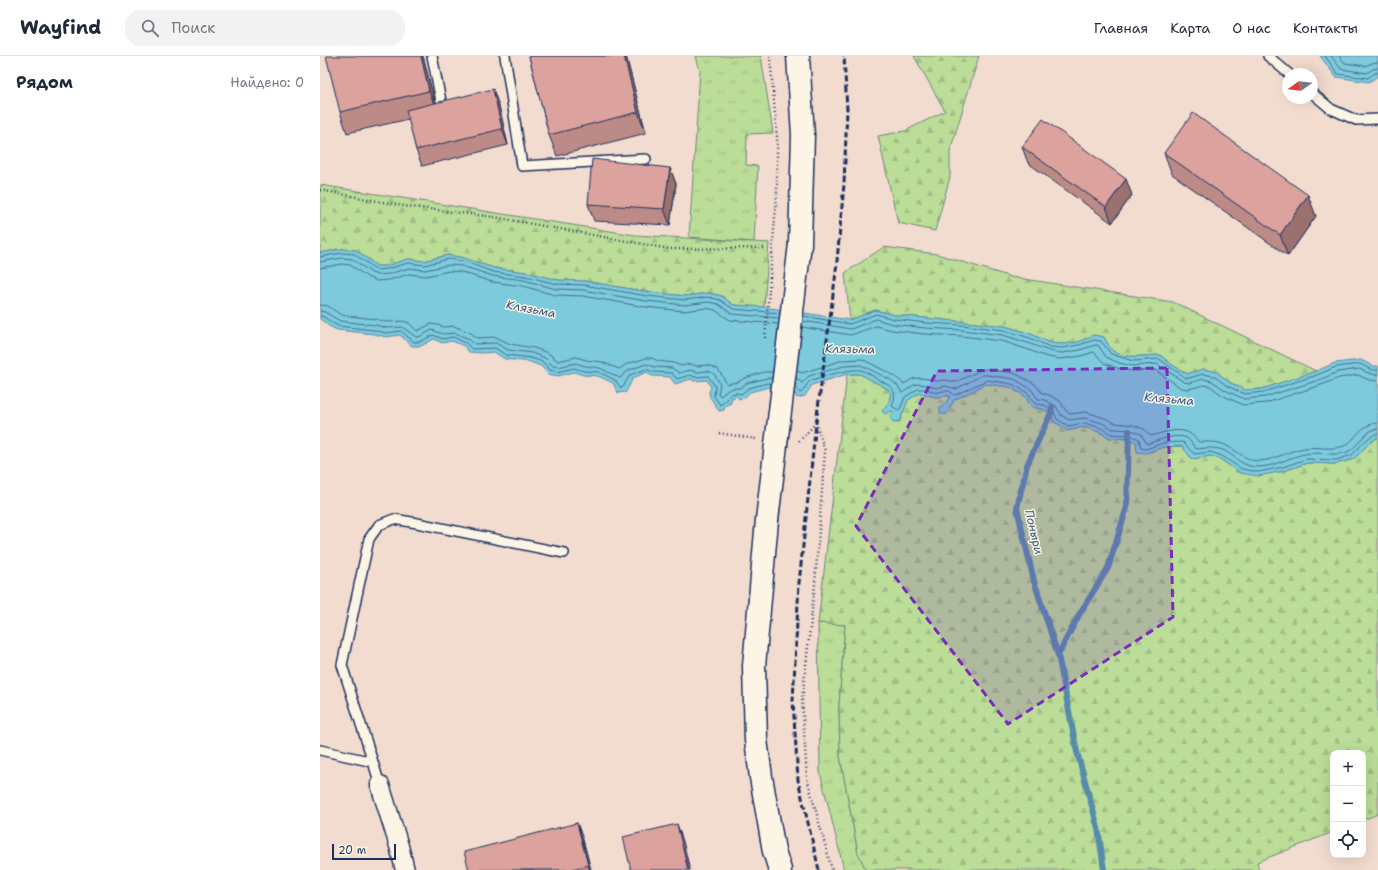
<!DOCTYPE html>
<html lang="ru">
<head>
<meta charset="utf-8">
<style>
	body { margin:0; font-family:"Shantell Sans",sans-serif; background:#f2f2f3; color:#1f2937 }
	.controls { position:absolute; right:12px; bottom:12px; display:grid; overflow:hidden; border-radius:8px; box-shadow:0 4px 16px #0002 }
	.controls button { width:36px; height:36px; display:grid; place-items:center; padding:0; border:0; border-bottom:1px solid #e0e1e3; background:#fff; color:#1f2937; font:20px sans-serif }
	.compass { position:absolute; left:962px; top:12px; width:36px; height:36px; border-radius:50%; background:#fff; box-shadow:0 4px 16px #0002; rotate:255deg }
	.scale { position:absolute; left:12px; bottom:10px; width:64px; box-sizing:border-box; padding-left:4px; border:2px solid #1b2f5e; border-top:0; font-size:11px; line-height:14px; white-space:nowrap; color:#1b2f5e; -webkit-text-stroke:3px #fcf5e5; paint-order:stroke }
	.list { margin:0; padding:0; list-style:none }
	h2 { display:flex; justify-content:space-between; align-items:center; height:52px; margin:0; padding:0 16px; font-size:17px }
	h2 small { font-size:13px; font-weight:400; color:#747a83 }
	.icon { flex:none; width:22px; height:22px; fill:none; stroke:currentColor; stroke-width:2; stroke-linecap:round; stroke-linejoin:round }
	.map { position:relative; flex:none; width:1058px; height:814px; overflow:hidden }
	header { display:flex; align-items:center; gap:24px; box-sizing:border-box; height:56px; padding:0 20px; background:#fff; border-bottom:1px solid #e0e1e3 }
	header strong { font-size:19px }
	nav { display:flex; gap:22px; margin-inline-start:auto; font-size:14px }
	.search { width:280px; height:36px; background:#f2f2f3; display:flex; align-items:center; gap:10px; box-sizing:border-box; padding:0 14px; border-radius:16px; color:#747a83; font-size:15px }
	main { display:flex }
	aside { flex:1; background:#fff }
	.map>svg:first-child { display:block }
	.grass { fill:url(#grass-tufts); stroke:#6b867a }
	.forest { fill:url(#forest-firs); stroke:#6b867a }
	.water { fill:#7dcadc; stroke:#568caa }
	.lines { fill:none; stroke-linecap:round; stroke-linejoin:round }
	.shore { stroke:#426d90; stroke-width:1 }
	.stream { stroke:#568caa; stroke-width:6 }
	.lane-casing { stroke:#1b2f5e; stroke-width:12 }
	.street-casing { stroke:#1b2f5e; stroke-width:21 }
	.secondary-casing { stroke:#1b2f5e; stroke-width:25 }
	.path { stroke:#1b2f5e; stroke-width:2.5; stroke-dasharray:1 3; stroke-linecap:butt }
	.lane { stroke:#fcf5e5; stroke-width:9 }
	.street { stroke:#fcf5e5; stroke-width:18 }
	.secondary { stroke:#fcf5e5; stroke-width:22 }
	.rail { stroke:#1b2f5e; stroke-width:3; stroke-dasharray:6 3; stroke-linecap:butt }
	.secondary-bridge-casing { stroke:#1b2f5e; stroke-width:25; stroke-linecap:butt }
	.path-bridge { stroke:#1b2f5e; stroke-width:2.5; stroke-dasharray:1 3; stroke-linecap:butt }
	.secondary-bridge { stroke:#fcf5e5; stroke-width:22 }
	.wall { fill:#bd8b87; stroke:#1b2f5e }
	.shaded-wall { fill:#9a716e; stroke:#1b2f5e }
	.building { fill:#dca29d; stroke:#1b2f5e }
	.marked { fill:#7b2cbf; fill-opacity:0.2; stroke:#7b2cbf; stroke-width:3; stroke-dasharray:8 5; stroke-linejoin:round }
	.labels { text-anchor:middle; dominant-baseline:central; stroke-width:3; stroke-linejoin:round; paint-order:stroke }
	.water-label { font-size:12px; font-style:italic; fill:#34567e; stroke:#fcf5e5 }
</style>
</head>
<body>
<header>
<strong>Wayfind</strong>
<div class="search"><svg class="icon" aria-label="search" viewBox="0 0 24 24"><circle cx="10" cy="10" r="6"/><path d="M15 15l6 6"/></svg>Поиск</div>
<nav><a>Главная</a><a>Карта</a><a>О нас</a><a>Контакты</a></nav>
</header>
<main>
<aside>
<h2>Рядом<small>Найдено: 0</small></h2>
<ul class="list">
</ul>
</aside>
<div class="map">
<svg width="1058" height="814" viewBox="0 0 1058 814">
	<defs>
		<pattern id="grass-tufts" width="24" height="20" patternUnits="userSpaceOnUse"><rect width="24" height="20" fill="#bbdd97"/><path d="M3 7l-1-3M5 7V3M7 7l1-3M15 17l-1-3M17 17v-4M19 17l1-3" fill="none" stroke="#a0be85"/></pattern>
		<pattern id="forest-firs" width="22" height="20" patternUnits="userSpaceOnUse"><rect width="22" height="20" fill="#bbdd97"/><path d="M5 1l3.5 6h-7zM16 11l3.5 6h-7z" fill="#a0be85"/></pattern>
	</defs>
	<rect width="100%" height="100%" fill="#f2dccf"/>
	<filter id="ink" filterUnits="userSpaceOnUse"><feTurbulence type="fractalNoise" baseFrequency=".025" numOctaves="2"/><feDisplacementMap in="SourceGraphic" scale="8" xChannelSelector="R" yChannelSelector="G"/><feConvolveMatrix kernelMatrix="1 2 1 2 8 2 1 2 1" color-interpolation-filters="sRGB"/></filter>
	<g filter="url(#ink)">
		<path class="grass" d="M376 0H441L453 77 427 78 426 109 438 110 434 186 369 181 380 15Z
			M498 567 525 569 519 649 520 700 538 797 546 814H524L500 716Z"/>
		<path class="forest" d="M594 0H659L630 95V121L615 175 578 167 558 80 585 75 625 55Z
			M0 129 315 179 449 187 444 251 413 249 402 240 388 237 366 240 328 236 264 225 238 224 206 216 174 212 144 202 128 199 104 205 88 203 66 210H57L35 194 22 193 0 197Z
			M564 191 617 198 691 221 853 246 996 315 942 333 925 334 909 326 897 316 883 313 867 318 851 308 840 299C826 299 805 304 793 295 789 292 786 285 784 281L774 279 758 286 743 288 731 287 711 278 685 270 575 259 555 254 530 264 525 217Z
			M527 318H540L566 332 571 336 569 346 571 355 575 356 580 365 588 344 599 337C605 337 612 341 616 341 621 341 625 339 630 340L626 347V359L634 344 666 328 690 331 705 340 712 351 722 353 731 357 734 366 740 369 747 375 764 371 779 376 790 382 809 383 816 385 826 397 844 391 862 390 872 403 890 400 900 403 920 417 964 415 987 407 1016 408 1034 403 1048 388 1058 381V758L1043 764V697H1013V776L937 806 939 814H546L538 797 520 700 519 649 525 569 498 567Z"/>
		<path class="water" d="M1000 0H1058V20L1049 26 1016 21Z
			M22 193 36 194 57 210H66L88 203 104 205 128 199 144 202 174 212 206 216 238 224 264 225 328 236 366 240 388 237 402 240 413 249 444 251 530 264 555 254 575 259 685 270 711 278 731 287 743 288 758 286 774 279 784 281C786 285 789 292 793 295 805 304 826 299 840 299L851 308 867 318 883 313 897 316 909 326 925 334 942 333 996 315 1015 307 1041 304 1053 310H1058V381L1048 388 1034 403 1016 408 987 407 964 415 938 420 920 417 900 403 890 400 872 403 862 390 844 391 826 397 817 396 816 386 809 383 790 382 779 376 764 371 747 375 740 369 734 366 731 357 722 353 712 351 705 340 690 331 666 328 634 344 626 359 620 357V352L626 347 630 340C625 339 621 341 616 341 612 341 605 337 599 337L588 344 580 365 573 366 570 361 574 356 571 355 565 358 562 355 569 346 571 336 566 332 540 318H527L492 329 485 340 477 342 471 329 453 335 449 331 430 336 425 341 419 343 416 340 411 343V347L405 350 404 354 399 355 390 341 389 336 391 331 387 324 374 325 371 323 355 328 350 321 332 320 327 316 313 322 306 336 298 337 293 327 278 320 263 319 254 316 238 320 228 318 221 310 210 306 185 303 174 296 161 297 149 296 144 290 132 285 122 287 114 283 101 290H92L80 279 66 281 54 278 17 274 9 270 0 263V197Z"/>
		<g class="lines">
			<path class="shore" d="M1005 0 1018 18 1048 22 1055 17H1058
				M1011 0 1021 13 1047 17 1053 13 1058 12
				M1019 0 1025 7 1045 10 1052 7 1058 6
				M0 201 22 197 34 198 57 214 67 213 88 207 105 209 128 203 143 205 173 216 205 220 237 228 264 229 327 240 365 244 388 241 400 244 413 253 460 257
				M0 206 22 202 32 203 52 217 57 219 69 218 89 212 105 214 129 209 142 210 173 220 204 224 236 233 263 234 326 245 365 249 388 246 398 248 412 258 459 262
				M0 212 22 208 30 209 49 222 57 225 69 224 89 218 106 220 129 215 141 216 172 226 203 230 235 239 263 240 325 251 364 255 387 252 395 254 410 264 458 268
				M0 249 8 250 21 259 55 263 67 266 83 265 89 267 97 275 111 268 118 269 124 271 134 270 151 277 157 282 176 281 190 288 214 292 228 297 238 305 256 301 266 304 282 306 299 313 307 308 326 302H332L338 305 354 307 361 310 370 308 377 310 388 309 398 313 407 328 418 326 425 322 444 316H453
				M0 255 5 256 20 265 55 269 67 272 82 271 96 281H99L112 274 123 278 135 277 149 283 154 288 176 287 188 294 212 297 225 302 233 310 238 311 256 307 265 310 280 312 300 322 309 314 326 308 335 311 352 312 359 317 370 314 376 316 387 315 391 316 395 319 400 328 398 338 401 340 406 335 413 332H420L427 327 447 322H452
				M0 260 4 261 11 266 18 270 54 274 66 277 81 275 94 286H100L113 279 123 283 133 281 146 287 152 293 175 292 186 299 211 302 223 306 230 314 237 316 254 312 264 315 279 316 295 324 301 332 303 331 310 319 326 313 333 316 352 317 357 323 370 319 375 321 388 320 395 330 394 340 400 349 406 345 410 339 415 337 421 338 429 332 448 327 451 328
				M483 260 530 268 556 258 574 263 606 267 642 269 684 274 710 282 730 291 742 292 759 289 774 284 781 285 791 298 813 305 839 303 866 322H869L883 318 894 320 907 330 925 338 944 336 997 319 1016 311 1040 308 1052 314H1058
				M483 265 531 273 556 263 573 268 605 272 642 274 683 279 708 287 729 295 742 297 760 294 775 289H778L786 301 799 307 812 310 837 308 864 326 869 327 883 323 892 325 905 334 924 343 945 341 999 324 1018 316 1039 313 1051 318 1058 319
				M482 271 531 279 556 270 572 274 604 278 641 280 682 285 706 293 727 301 741 303 761 300 774 296 784 307 797 312 812 315 835 314 861 332 869 333 883 329 890 330 902 339 923 349 946 347 1001 329 1019 322 1038 319 1049 324 1058 325
				M477 315 482 317 523 304 542 303 573 319 584 328 592 323 598 322 610 323 617 325 625 324 636 326 659 315 665 313 694 317 715 328 722 337 729 339 740 345 746 355 750 358 766 356 785 362 795 367 813 369 824 373 831 380C841 377 859 371 869 377 873 379 876 383 879 386 888 386 896 385 905 389 917 394 924 404 938 405 954 405 969 394 985 392 998 390 1011 395 1024 390 1035 386 1040 367 1058 367
				M476 322 482 327 489 320 524 310 541 309 571 324 578 330 582 337 594 329 599 328 608 329 616 332 625 330 636 333 662 319H667L694 323 711 333 718 343 725 344 736 350 741 359 749 364 765 362 782 367 793 373 811 374 821 378 827 388C836 385 859 376 868 383 871 385 873 390 876 393 886 392 893 391 903 394 916 400 921 411 938 411 954 411 969 401 985 398 999 395 1013 401 1027 396 1039 392 1043 373 1058 373
				M475 328 479 336 481 337C485 334 486 328 490 325 498 321 533 312 541 314 548 316 556 323 563 326 575 332 577 337 572 350L578 354 580 353 585 341 598 333H607L616 337 623 335H629L635 339 667 324 692 328 708 337 715 348 724 349 733 354 737 363 748 370 765 367 781 372 791 378 810 379 819 383 821 392 826 393 843 387 863 386 874 398 891 396 902 400 922 413 938 416 963 411 986 403 1016 404 1032 399 1046 384 1055 378H1058"/>
			<path class="stream" d="M732 351 731 357 707 409 697 452 714 525 738 599
				M784 814 778 772 757 696 738 599 760 557 788 512 807 451 809 375"/>
			<defs>
				<path id="lane" d="M112 0 122 50
					M185 0 202 110 326 103
					M948 0 969 18
					M992 37 1011 53 1036 64 1058 63
					M0 694 53 706 60 729
					M53 706 22 609 49 483 59 469 74 463 97 467 244 497"/>
				<path id="street" d="M60 729 79 790 85 814"/>
				<path id="secondary" d="M478 0 483 79 480 188
					M447 464 434 610 436 684 441 721 454 795 460 814"/>
			</defs>
			<use href="#lane" class="lane-casing"/>
			<use href="#street" class="street-casing"/>
			<use href="#secondary" class="secondary-casing"/>
			<path class="path" d="M450 0 457 80V138
				M0 134 84 150 174 161 350 193 445 192
				M399 377 436 383
				M479 385 496 367 505 395 495 528 482 644 487 722 512 814"/>
			<use href="#lane" class="lane"/>
			<use href="#street" class="street"/>
			<use href="#secondary" class="secondary"/>
			<path class="rail" d="M499 814 478 724 473 645 479 527 496 367 516 216 524 128 527 54 524 0"/>
			<defs>
				<path id="secondary-bridge" d="M447 464 480 188"/>
			</defs>
			<use href="#secondary-bridge" class="secondary-bridge-casing"/>
			<path class="path-bridge" d="M445 282 457 138"/>
			<use href="#secondary-bridge" class="secondary-bridge"/>
		</g>
		<path class="wall" d="M103 0 115 47 179 50 188 89 102 110 96 94 89 63 27 77 20 56Z
			M209 0H306L326 77 237 100 229 79Z
			M702 91 812 139 792 167 708 107Z
			M844 97 996 160 968 200 852 118Z
			M350 112 356 128 350 169 274 165 268 148Z
			M257 767 263 784 271 814H149Z"/>
		<path class="shaded-wall" d="M101 0H103L117 56 109 35Z
			M304 0H306L326 77 318 56Z
			M173 33 179 50 188 89 182 73Z
			M350 112 356 128 350 169 344 153Z
			M806 123 812 139 792 167 786 151Z
			M988 139 996 160 968 200 960 179Z
			M257 767 263 784 271 814H270L268 809Z
			M357 768 363 785 370 814H368Z"/>
		<path class="building" d="M6 0H101L109 35 20 56Z
			M209 0H304L318 56 229 79Z
			M173 33 182 73 96 94 86 54Z
			M873 57 988 139 960 179 844 97Z
			M723 63 806 123 786 151 702 91Z
			M272 103 350 112 344 153 268 148Z
			M257 767 268 809 249 814H149L144 796Z
			M357 768 368 814H311L303 781Z"/>
	</g>
	<path class="marked" d="M847 312 853 561 688 668 536 470 617 315Z"/>
	<g class="labels">
		<g class="water-label">
			<text transform="translate(211 253) rotate(11)">Клязьма</text>
			<text transform="translate(530 293) rotate(1)">Клязьма</text>
			<text transform="translate(849 343) rotate(5)">Клязьма</text>
			<text transform="translate(714 476) rotate(77)">Поныри</text>
		</g>
	</g>
</svg>
<div class="controls">
<button>+</button>
<button>−</button>
<button><svg class="icon" aria-label="locate" viewBox="0 0 24 24"><circle cx="12" cy="12" r="6"/><path d="M12 2v4M12 18v4M2 12h4M18 12h4"/></svg></button>
</div>
<svg class="compass" viewBox="-18 -18 36 36"><path d="M0-13l5 13h-10z" fill="#e53935"/><path d="M0 13l5-13h-10z" fill="#747a83"/></svg>
<div class="scale">20 m</div>
</div>
</main>
</body>
</html>
